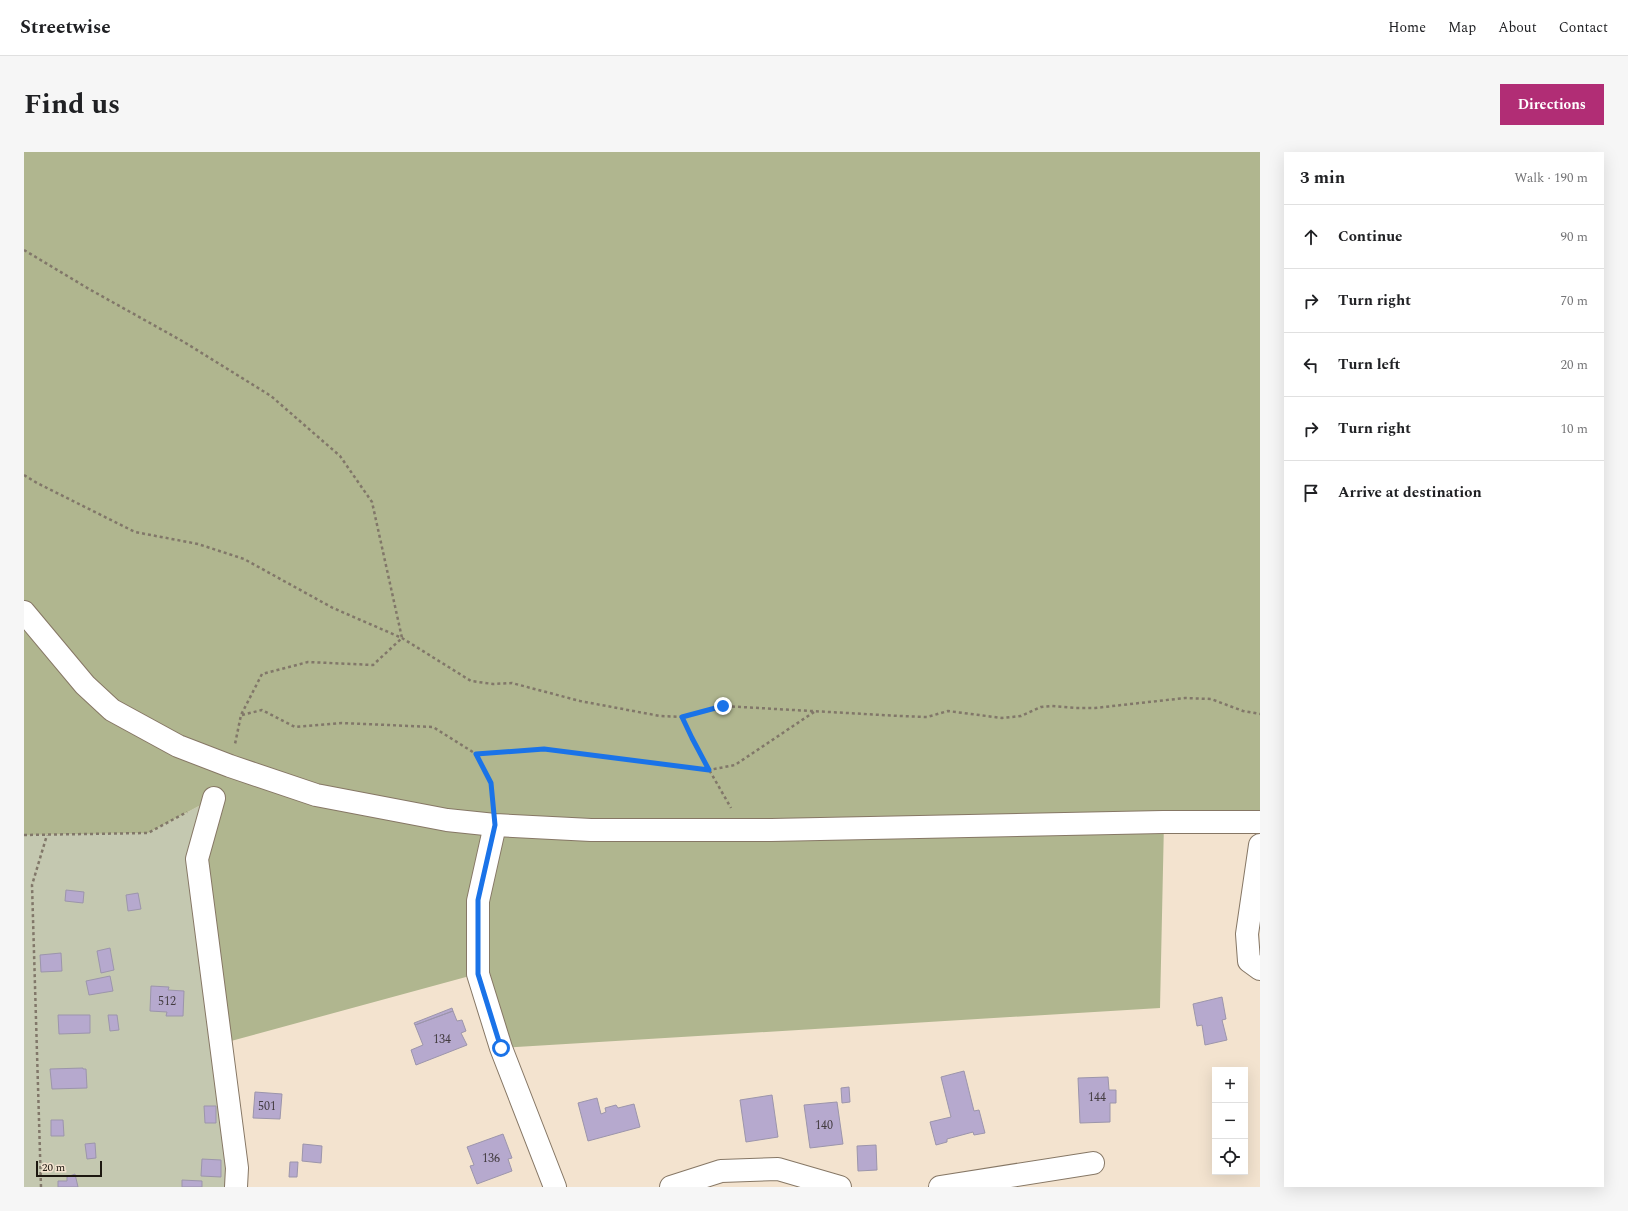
<!DOCTYPE html>
<html lang="en">
<head>
<meta charset="utf-8">
<style>
	body { margin:0; font-family:Spectral,serif; background:#f6f6f6; color:#202124 }
	.controls { position:absolute; right:12px; bottom:12px; display:grid; overflow:hidden; border-radius:0px; box-shadow:0 4px 16px #0002 }
	.controls button { width:36px; height:36px; display:grid; place-items:center; padding:0; border:0; border-bottom:1px solid #e0e0e0; background:#fff; color:#202124; font:20px sans-serif }
	.scale { position:absolute; left:12px; bottom:10px; width:66px; box-sizing:border-box; padding-left:4px; border:2px solid #1d1810; border-top:0; font-size:11px; line-height:14px; white-space:nowrap; color:#1d1810; -webkit-text-stroke:3px #f3e3cf; paint-order:stroke }
	.stop { position:absolute; width:12px; height:12px; margin:-9px; border:3px solid #1a73e8; border-radius:50%; background:#fff }
	.stop.end { background:#1a73e8; border-color:#fff; box-shadow:0 1px 4px #0008 }
	.list { margin:0; padding:0; list-style:none }
	h2 { display:flex; justify-content:space-between; align-items:center; height:52px; margin:0; padding:0 16px; font-size:17px }
	h2 small { font-size:13px; font-weight:400; color:#757577 }
	.list li { display:grid; grid-template-columns:26px 1fr auto; gap:12px; align-items:center; box-sizing:border-box; height:64px; padding:0 16px; border-top:1px solid #e0e0e0 }
	.list b { display:block; font-size:15px; white-space:nowrap }
	.list em { font-size:13px; font-style:normal; color:#757577 }
	.icon { flex:none; width:22px; height:22px; fill:none; stroke:currentColor; stroke-width:2; stroke-linecap:round; stroke-linejoin:round }
	.map { position:relative; flex:none; width:1236px; height:1035px; overflow:hidden; border-radius:0px }
	header { display:flex; align-items:center; gap:24px; box-sizing:border-box; height:56px; padding:0 20px; background:#fff; border-bottom:1px solid #e0e0e0 }
	header strong { font-size:19px }
	nav { display:flex; gap:22px; margin-inline-start:auto; font-size:14px }
	.intro { display:flex; align-items:center; justify-content:space-between; box-sizing:border-box; height:96px; padding:0 24px }
	h1 { margin:0; font-size:28px }
	.button { padding:10px 18px; border-radius:0px; background:#b12d75; color:#fff; font-size:14px; font-weight:700 }
	main { display:flex; gap:24px; padding:0 24px }
	aside { flex:1; background:#fff; border-radius:0px; box-shadow:0 4px 16px #0002 }
	.map>svg:first-child { display:block }
	.green { fill:#c4c8b0 }
	.forest { fill:#b0b68f }
	.building { fill:#b6a9ce; stroke:#9c95ab }
	.lines { fill:none; stroke-linecap:round; stroke-linejoin:round }
	.minor-casing { stroke:#867765; stroke-width:24 }
	.path { stroke:#817769; stroke-width:2.5; stroke-dasharray:3 3; stroke-linecap:butt }
	.minor { stroke:#fff; stroke-width:22 }
	.route { stroke:#1a73e8; stroke-width:5 }
	.labels { text-anchor:middle; dominant-baseline:central; stroke-width:3.5; stroke-linejoin:round; paint-order:stroke }
	.number-label { font-size:12px; fill:#433c40 }
</style>
</head>
<body>
<header>
<strong>Streetwise</strong>
<nav><a>Home</a><a>Map</a><a>About</a><a>Contact</a></nav>
</header>
<div class="intro"><h1>Find us</h1><a class="button">Directions</a></div>
<main>
<div class="map">
<svg width="1236" height="1035" viewBox="0 0 1236 1035">
	<rect width="100%" height="100%" fill="#f3e3cf"/>
	<path class="green" d="M190 646 212 1035H0V683L124 681Z"/>
	<path class="forest" d="M0 0H1236V669L1140 670 1136 856 477 896 453 822 196 892 173 707 190 646 124 681 0 683Z"/>
	<path class="building" d="M42 738 60 740 59 751 41 749Z
		M114 741 117 757 104 759 102 743Z
		M86 796 90 818 77 821 73 799Z
		M37 801 38 819 17 820 16 803Z
		M86 824 89 839 65 843 62 829Z
		M127 834 145 835 144 838 160 839 159 864H142L143 860 126 859Z
		M1198 845 1202 867 1198 868 1203 888 1181 893 1178 873 1173 874 1169 852Z
		M428 856 429 859 391 873 390 871Z
		M429 859 433 869 438 868 442 879 437 881 443 893 392 913 387 898 399 893 391 873Z
		M34 863H66V881L35 882Z
		M84 863H93L95 878 86 879Z
		M59 916V917H62L63 936 28 937 26 917Z
		M940 919 950 959 955 958 961 981 950 983 949 980 923 987V990L912 993 906 970 927 965 917 925Z
		M1084 925 1085 938H1092V951H1086V970L1056 971 1054 926Z
		M825 935 826 950 818 951 817 936Z
		M231 940 258 942 256 967 229 966Z
		M748 943 754 985 722 990 716 948Z
		M573 946 577 962 582 960 581 956 592 953 594 956 610 952 616 975 564 989 554 951Z
		M813 950 819 992 786 996 780 953Z
		M180 954H192V971H181Z
		M27 968H39L40 984H27Z
		M479 982 488 1006 484 1007 488 1019 453 1032 446 1014 450 1013 443 995Z
		M71 991 72 1006 63 1007 61 992Z
		M279 992 298 994 297 1011 278 1009Z
		M852 993 853 1018 834 1019 833 994Z
		M178 1007 197 1008V1025L177 1024Z
		M266 1010H274L273 1025H265Z
		M51 1022 54 1035H34V1029H43V1025Z
		M158 1028 178 1029V1035H158Z"/>
	<g class="lines">
		<defs>
			<path id="minor" d="M0 460 61 533 88 558 154 594 206 614 292 643 423 668 471 673 567 678H747L1139 670H1236
				M190 646 173 707 213 1016 212 1035
				M471 673 454 749V822L477 896 531 1035
				M1236 693 1223 782 1225 809 1236 817
				M647 1035 697 1019 754 1017 816 1035
				M916 1035 1069 1011"/>
		</defs>
		<use href="#minor" class="minor-casing"/>
		<path class="path" d="M0 98 65 137 160 190 247 244 316 304 348 350 378 486 349 513 284 510 238 522 217 563 211 592
			M0 323 13 331 111 380 174 392 220 407 309 456 378 486 447 529 469 532 488 531 556 549 636 564 659 565 699 554 876 564 903 565 924 559 978 566 997 564 1017 555 1028 554 1052 556H1071L1161 546 1187 547 1219 559 1236 562
			M218 563 238 558 271 575 318 571 409 575 452 602 520 597 685 618 711 613 790 560
			M659 565 667 586 707 656
			M452 602 467 631 469 652
			M0 683 124 681 163 660
			M17 1035 8 733 23 683"/>
		<use href="#minor" class="minor"/>
	</g>
	<g class="lines">
		<path class="route" d="M477 896 454 822V748L471 673 467 631 452 602 520 597 685 618 668 586 658 565 699 554"/>
	</g>
	<g class="labels">
		<g class="number-label">
			<text x="143" y="849">512</text>
			<text x="418" y="887">134</text>
			<text x="1073" y="945">144</text>
			<text x="243" y="954">501</text>
			<text x="800" y="973">140</text>
			<text x="467" y="1006">136</text>
		</g>
	</g>
</svg>
<div class="controls">
<button>+</button>
<button>−</button>
<button><svg class="icon" aria-label="locate" viewBox="0 0 24 24"><circle cx="12" cy="12" r="6"/><path d="M12 2v4M12 18v4M2 12h4M18 12h4"/></svg></button>
</div>
<div class="scale">20 m</div>
<div class="stop" style="left:477px;top:896px"></div>
<div class="stop end" style="left:699px;top:554px"></div>
</div>
<aside>
<h2>3 min<small>Walk · 190 m</small></h2>
<ul class="list">
<li><svg class="icon" aria-label="ahead" viewBox="0 0 24 24"><path d="M12 20V5M6 11l6-6 6 6"/></svg><div><b>Continue</b></div><em>90 m</em></li>
<li><svg class="icon" aria-label="right" viewBox="0 0 24 24"><path d="M7 20v-9h11M14 6l5 5-5 5"/></svg><div><b>Turn right</b></div><em>70 m</em></li>
<li><svg class="icon" aria-label="left" viewBox="0 0 24 24"><path d="M17 20v-9H6M10 6l-5 5 5 5"/></svg><div><b>Turn left</b></div><em>20 m</em></li>
<li><svg class="icon" aria-label="right" viewBox="0 0 24 24"><path d="M7 20v-9h11M14 6l5 5-5 5"/></svg><div><b>Turn right</b></div><em>10 m</em></li>
<li><svg class="icon" aria-label="arrive" viewBox="0 0 24 24"><path d="M6 21V4h12l-3 4 3 4H6"/></svg><div><b>Arrive at destination</b></div></li>
</ul>
</aside>
</main>
</body>
</html>
